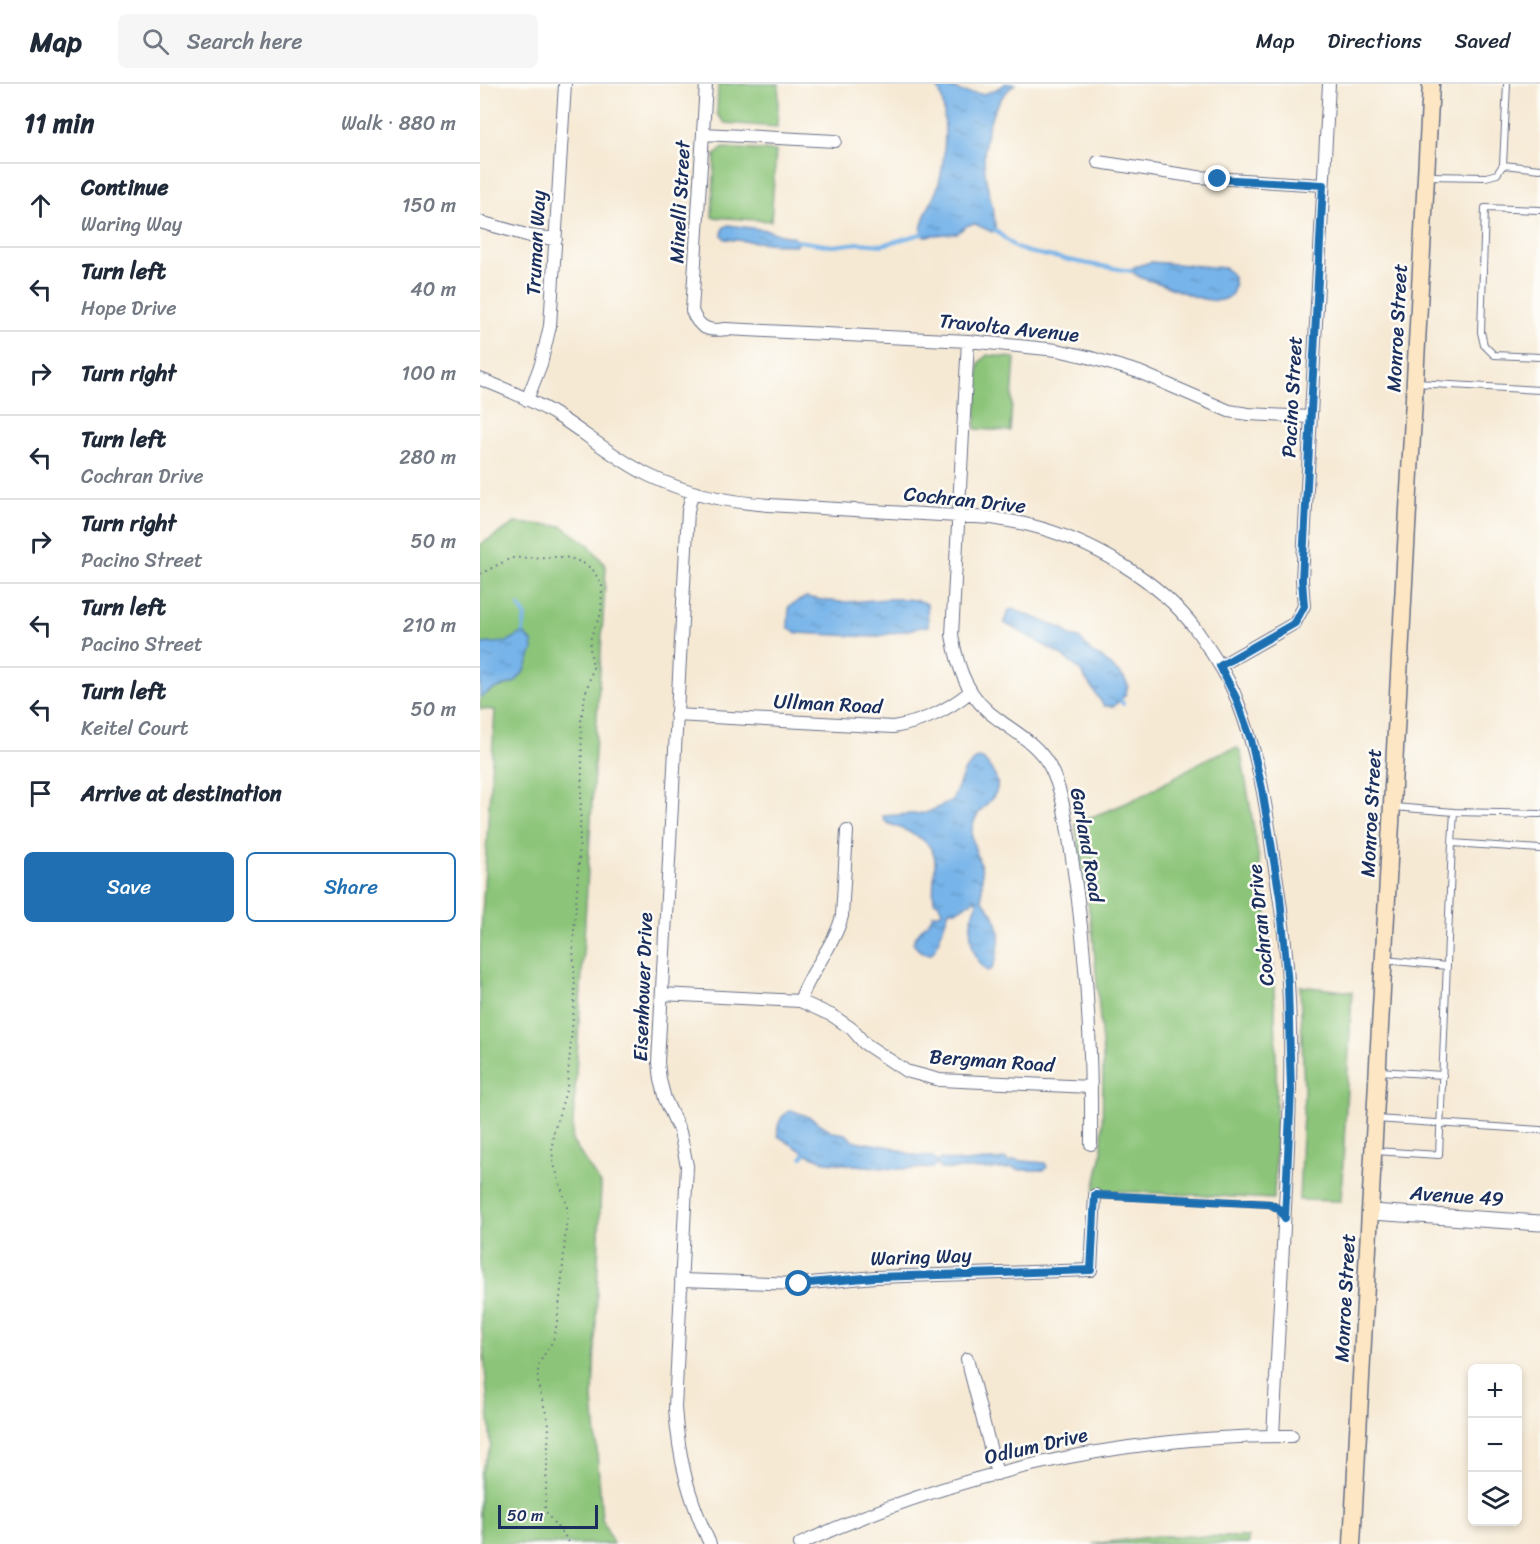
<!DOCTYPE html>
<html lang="en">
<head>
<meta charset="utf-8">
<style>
	body { margin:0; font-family:Sriracha,sans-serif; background:#f6f6f7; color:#1f2937 }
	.controls { position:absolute; right:18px; bottom:18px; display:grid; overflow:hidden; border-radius:9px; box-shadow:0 3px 9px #0003 }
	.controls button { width:54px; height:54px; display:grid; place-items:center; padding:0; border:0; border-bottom:2px solid #e0e1e3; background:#fff; color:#1f2937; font:30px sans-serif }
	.scale { position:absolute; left:18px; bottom:15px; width:100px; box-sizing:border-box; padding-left:6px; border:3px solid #1b2f5e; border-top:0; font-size:16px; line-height:21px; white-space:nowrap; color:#1b2f5e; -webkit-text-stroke:4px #fdfcf7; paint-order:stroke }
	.stop { position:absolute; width:18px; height:18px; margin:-14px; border:4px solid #1f6fb2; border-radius:50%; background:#fff }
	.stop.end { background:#1f6fb2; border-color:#fff; box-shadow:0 2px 6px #0008 }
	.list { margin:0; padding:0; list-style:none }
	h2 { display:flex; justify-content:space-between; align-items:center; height:78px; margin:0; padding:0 24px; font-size:26px }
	h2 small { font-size:20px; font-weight:400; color:#747a83 }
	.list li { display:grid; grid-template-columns:39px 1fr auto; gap:18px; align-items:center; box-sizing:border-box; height:84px; padding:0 24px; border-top:2px solid #e0e1e3 }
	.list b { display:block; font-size:22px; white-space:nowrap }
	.list p { margin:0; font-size:20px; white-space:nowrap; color:#747a83 }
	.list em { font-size:20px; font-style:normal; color:#747a83 }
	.actions { display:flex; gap:12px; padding:18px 24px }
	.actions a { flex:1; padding:14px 0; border:2px solid #1f6fb2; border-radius:9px; text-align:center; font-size:21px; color:#1f6fb2 }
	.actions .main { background:#1f6fb2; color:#fff }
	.icon { flex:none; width:33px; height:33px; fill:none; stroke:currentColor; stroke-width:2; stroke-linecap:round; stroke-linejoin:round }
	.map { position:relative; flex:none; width:1060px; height:1460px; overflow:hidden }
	header { display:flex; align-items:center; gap:36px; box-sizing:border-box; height:84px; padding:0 30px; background:#fff; border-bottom:2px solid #e0e1e3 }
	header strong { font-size:28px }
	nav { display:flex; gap:33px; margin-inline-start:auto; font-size:21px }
	.search { width:420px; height:54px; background:#f6f6f7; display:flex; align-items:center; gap:15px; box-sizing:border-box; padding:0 21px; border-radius:9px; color:#747a83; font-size:22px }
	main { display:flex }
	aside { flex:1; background:#fff }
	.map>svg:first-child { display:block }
	.grass { fill:#8cc579; stroke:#547a6c; stroke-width:1.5 }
	.water { fill:url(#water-ripples); stroke:#4972a4; stroke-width:1.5 }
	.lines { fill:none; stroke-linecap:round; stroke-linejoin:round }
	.stream { stroke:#77b4e9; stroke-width:4 }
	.service-casing { stroke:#687087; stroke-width:8 }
	.minor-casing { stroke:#687087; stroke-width:14 }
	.tertiary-casing { stroke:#687087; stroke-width:17 }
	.secondary-casing { stroke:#687087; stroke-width:19 }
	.path { stroke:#687087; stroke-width:2; stroke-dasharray:1.5 4.5; stroke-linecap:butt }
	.service { stroke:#fff; stroke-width:6 }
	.minor { stroke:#fff; stroke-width:12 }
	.tertiary { stroke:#fff; stroke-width:15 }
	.secondary { stroke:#fce6c4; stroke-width:16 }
	.route { stroke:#1f6fb2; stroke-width:8 }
	.labels { text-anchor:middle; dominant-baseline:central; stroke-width:5; stroke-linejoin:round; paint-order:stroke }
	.street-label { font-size:20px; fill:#1b2f5e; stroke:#fdfcf7 }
</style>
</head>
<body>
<header>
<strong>Map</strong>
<div class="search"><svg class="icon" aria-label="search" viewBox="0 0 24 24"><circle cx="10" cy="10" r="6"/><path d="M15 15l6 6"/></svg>Search here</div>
<nav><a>Map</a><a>Directions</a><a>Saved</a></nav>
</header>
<main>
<aside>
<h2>11 min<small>Walk · 880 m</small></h2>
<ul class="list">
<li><svg class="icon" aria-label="ahead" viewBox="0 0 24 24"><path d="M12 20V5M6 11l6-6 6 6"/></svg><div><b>Continue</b><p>Waring Way</p></div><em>150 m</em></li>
<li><svg class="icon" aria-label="left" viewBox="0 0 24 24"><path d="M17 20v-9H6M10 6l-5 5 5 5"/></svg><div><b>Turn left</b><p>Hope Drive</p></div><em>40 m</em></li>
<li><svg class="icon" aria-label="right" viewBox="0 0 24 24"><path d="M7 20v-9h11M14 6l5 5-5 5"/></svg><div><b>Turn right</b></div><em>100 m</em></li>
<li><svg class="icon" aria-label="left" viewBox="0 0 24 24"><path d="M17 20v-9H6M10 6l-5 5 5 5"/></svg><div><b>Turn left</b><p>Cochran Drive</p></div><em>280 m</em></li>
<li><svg class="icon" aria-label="right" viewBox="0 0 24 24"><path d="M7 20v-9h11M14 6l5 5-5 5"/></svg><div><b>Turn right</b><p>Pacino Street</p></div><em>50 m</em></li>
<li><svg class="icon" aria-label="left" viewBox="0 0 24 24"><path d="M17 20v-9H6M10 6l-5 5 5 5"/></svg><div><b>Turn left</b><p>Pacino Street</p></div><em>210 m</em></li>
<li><svg class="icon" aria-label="left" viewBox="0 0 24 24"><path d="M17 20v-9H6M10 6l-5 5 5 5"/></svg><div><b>Turn left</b><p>Keitel Court</p></div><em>50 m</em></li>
<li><svg class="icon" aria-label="arrive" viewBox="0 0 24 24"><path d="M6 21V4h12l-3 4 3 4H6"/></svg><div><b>Arrive at destination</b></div></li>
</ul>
<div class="actions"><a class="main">Save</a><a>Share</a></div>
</aside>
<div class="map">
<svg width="1060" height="1460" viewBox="0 0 1060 1460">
	<defs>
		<pattern id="water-ripples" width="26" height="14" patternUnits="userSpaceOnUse" patternTransform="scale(1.5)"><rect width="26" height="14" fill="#77b4e9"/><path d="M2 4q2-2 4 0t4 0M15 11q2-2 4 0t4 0" fill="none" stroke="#6193c0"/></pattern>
	</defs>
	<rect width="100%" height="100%" fill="#fdfcf7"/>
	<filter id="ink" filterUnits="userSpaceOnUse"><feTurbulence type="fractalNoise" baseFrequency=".0167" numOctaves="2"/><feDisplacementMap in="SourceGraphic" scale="12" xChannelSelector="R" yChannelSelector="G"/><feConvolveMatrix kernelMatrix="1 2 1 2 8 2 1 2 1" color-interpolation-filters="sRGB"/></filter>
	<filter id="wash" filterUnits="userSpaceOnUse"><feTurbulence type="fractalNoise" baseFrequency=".008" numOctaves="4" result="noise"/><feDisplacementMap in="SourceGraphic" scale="24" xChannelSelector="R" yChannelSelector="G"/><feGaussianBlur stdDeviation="1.35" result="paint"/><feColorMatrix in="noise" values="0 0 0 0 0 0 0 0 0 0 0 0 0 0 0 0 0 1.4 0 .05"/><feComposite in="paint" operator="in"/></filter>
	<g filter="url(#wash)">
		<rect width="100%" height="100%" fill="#f6e9d4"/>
		<path class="grass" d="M238 0H299L297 43 245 39 237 30Z
			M243 64 296 67 291 137 232 133 235 71Z
			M507 271 535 274 530 347 495 345 499 279Z
			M35 439 82 442 109 461 126 482 92 1057 121 1100 113 1314 122 1434 133 1460H0V1390L11 1362 0 1219V864L15 626 0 625V461Z
			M758 664 761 670C774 743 787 817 793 891 798 966 797 1040 794 1115L614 1106 622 1069 623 973 613 851 595 739C618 730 640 723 661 712 693 697 723 671 758 664Z
			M820 902 872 908 861 1117 819 1116 824 1007Z
			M678 1452 768 1453V1460H613Z"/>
		<path class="water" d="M455 0H469L480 8 503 10 513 7 525 0H535C508 21 500 63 506 95 509 113 516 128 515 146L512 148 495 140 488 141 477 149 444 152 441 150C441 131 453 119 458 102 465 81 470 17 455 0Z
			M248 141 287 146 301 151 313 153 318 157 316 161H309L245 155 242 151 243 144Z
			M671 178 745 184C752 190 756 195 754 204 748 232 696 205 681 200 669 196 661 196 651 187L654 183Z
			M326 513C340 516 354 518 368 518 388 517 431 510 447 520L448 542 394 553 317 549 308 543 309 522Z
			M532 525 583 545 590 552 599 554 612 569 621 573 644 594 648 601 645 611 634 622H624L599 585 578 569 526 540 524 538 528 527Z
			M43 548 52 558 53 566 45 586 35 598 12 606 0 614V560L27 558Z
			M497 674 503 675C540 716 494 714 492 747 491 761 500 774 502 788 503 797 501 807 502 816 523 837 523 858 512 885L507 887C489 872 486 840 497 821L496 815 477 826H469L456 864 451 870C442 870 438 866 433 859 436 846 448 843 453 830H460L462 826 458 819 454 817C452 804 455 792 455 779 456 755 426 747 408 739L404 736 403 732 446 729 472 717 485 686Z
			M311 1026 329 1033 353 1048 366 1050 373 1057 412 1063 432 1071 453 1073 457 1078 461 1075 483 1078 526 1075 529 1079 533 1076 565 1079 567 1083 564 1086H541L529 1083 528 1085H461L457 1080 452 1084 415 1085 346 1078 325 1069 298 1052C296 1041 301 1031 311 1026Z"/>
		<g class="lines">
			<path class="stream" d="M515 146 536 164 548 168 609 180 651 187
				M318 157 353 162 379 159 402 161 441 150
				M39 522 45 532 43 548
				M640 615 643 620
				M322 1073 325 1069"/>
		</g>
	</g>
	<g filter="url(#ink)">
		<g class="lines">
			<defs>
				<path id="service" d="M1027 0 1023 81 1060 85
					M948 92 1006 93 1017 90 1023 81
					M1060 126 1005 124 1001 248 1004 261 1014 271 1060 273
					M935 299 1060 306
					M914 723 974 728 972 759 1060 765
					M974 728 1060 730
					M904 876 967 882
					M899 987 963 991
					M896 1035 1060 1046
					M895 1067 959 1071 972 759
					M615 1111 790 1120 799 1125 803 1131"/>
				<path id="minor" d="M226 0 212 227C219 244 228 248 246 245L488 257 577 266 608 273 659 288 749 327 768 330 831 333
					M223 50 355 57
					M618 78 718 93 843 101
					M0 138 50 152 76 155
					M488 257 472 551C478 586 488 615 519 636 538 650 557 660 569 681 584 709 587 743 592 774 607 869 612 964 611 1060
					M0 295C26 305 54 317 78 332 109 352 137 376 170 392 208 410 247 418 289 421L512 434C524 436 537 438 549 441 610 456 680 496 717 547 732 569 748 592 757 616 777 666 786 719 793 772 800 814 806 856 808 899 813 974 809 1048 805 1123 801 1199 797 1276 793 1352
					M47 316 61 280 70 242 85 0
					M212 409 208 427 178 978 180 996 185 1015 200 1048 207 1082 195 1324C199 1377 208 1412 230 1460
					M740 582 815 539 824 522 822 496 849 0
					M196 631 413 643C443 638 466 627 490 608
					M182 910 320 917 353 932 372 945 384 959 426 987 460 996 611 1003
					M320 917C330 886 354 863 362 832L367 747
					M201 1196 319 1200 395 1193 611 1186 615 1111
					M487 1275 517 1390
					M320 1460C474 1389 643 1351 812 1352"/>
				<path id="tertiary" d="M891 1128 1060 1139"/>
				<path id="secondary" d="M872 1460 951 0"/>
			</defs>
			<use href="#service" class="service-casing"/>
			<use href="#minor" class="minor-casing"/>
			<use href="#tertiary" class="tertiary-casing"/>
			<use href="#secondary" class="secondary-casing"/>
			<path class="path" d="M0 490 31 474 80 473 90 474 105 480 113 486 122 501 121 530 111 552 110 564 113 584 105 611 101 637 102 684 99 779 93 859 95 910 87 1003 73 1051 72 1063 73 1077 87 1122V1134C83 1172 82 1211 75 1249 73 1263 59 1272 58 1287 56 1304 66 1324 69 1341L65 1425C71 1439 83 1447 90 1460"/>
			<use href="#service" class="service"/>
			<use href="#minor" class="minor"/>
			<use href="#tertiary" class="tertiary"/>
			<use href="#secondary" class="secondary"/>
		</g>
	</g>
	<g class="lines" filter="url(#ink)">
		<path class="route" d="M319 1200 395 1193 611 1186 615 1111 790 1120 799 1125 805 1134 811 1007 808 901 800 813 782 705 771 656 756 614 740 582 815 539 824 522 822 496 843 101 738 95"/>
	</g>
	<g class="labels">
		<g class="street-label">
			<text transform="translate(200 118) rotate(-87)">Minelli Street</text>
			<text transform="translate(56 159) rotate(-87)">Truman Way</text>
			<text transform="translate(529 244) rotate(6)">Travolta Avenue</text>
			<text transform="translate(917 244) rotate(-87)">Monroe Street</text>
			<text transform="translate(812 313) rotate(-87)">Pacino Street</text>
			<text transform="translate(485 416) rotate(6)">Cochran Drive</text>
			<text transform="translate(348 620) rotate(3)">Ullman Road</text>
			<text transform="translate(891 729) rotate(-87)">Monroe Street</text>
			<text transform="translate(607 761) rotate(80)">Garland Road</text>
			<text transform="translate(781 841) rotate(-96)">Cochran Drive</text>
			<text transform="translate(163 903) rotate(-88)">Eisenhower Drive</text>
			<text transform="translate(512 977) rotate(4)">Bergman Road</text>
			<text transform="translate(977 1112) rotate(4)">Avenue 49</text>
			<text transform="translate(441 1173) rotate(-2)">Waring Way</text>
			<text transform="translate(865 1214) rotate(-87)">Monroe Street</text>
			<text transform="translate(556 1362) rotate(-13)">Odlum Drive</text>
		</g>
	</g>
</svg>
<div class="controls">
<button>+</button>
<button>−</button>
<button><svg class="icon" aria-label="layers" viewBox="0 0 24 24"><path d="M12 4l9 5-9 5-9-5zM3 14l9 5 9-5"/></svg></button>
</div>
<div class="scale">50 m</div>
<div class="stop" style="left:319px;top:1200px"></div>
<div class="stop end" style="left:738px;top:95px"></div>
</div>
</main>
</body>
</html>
